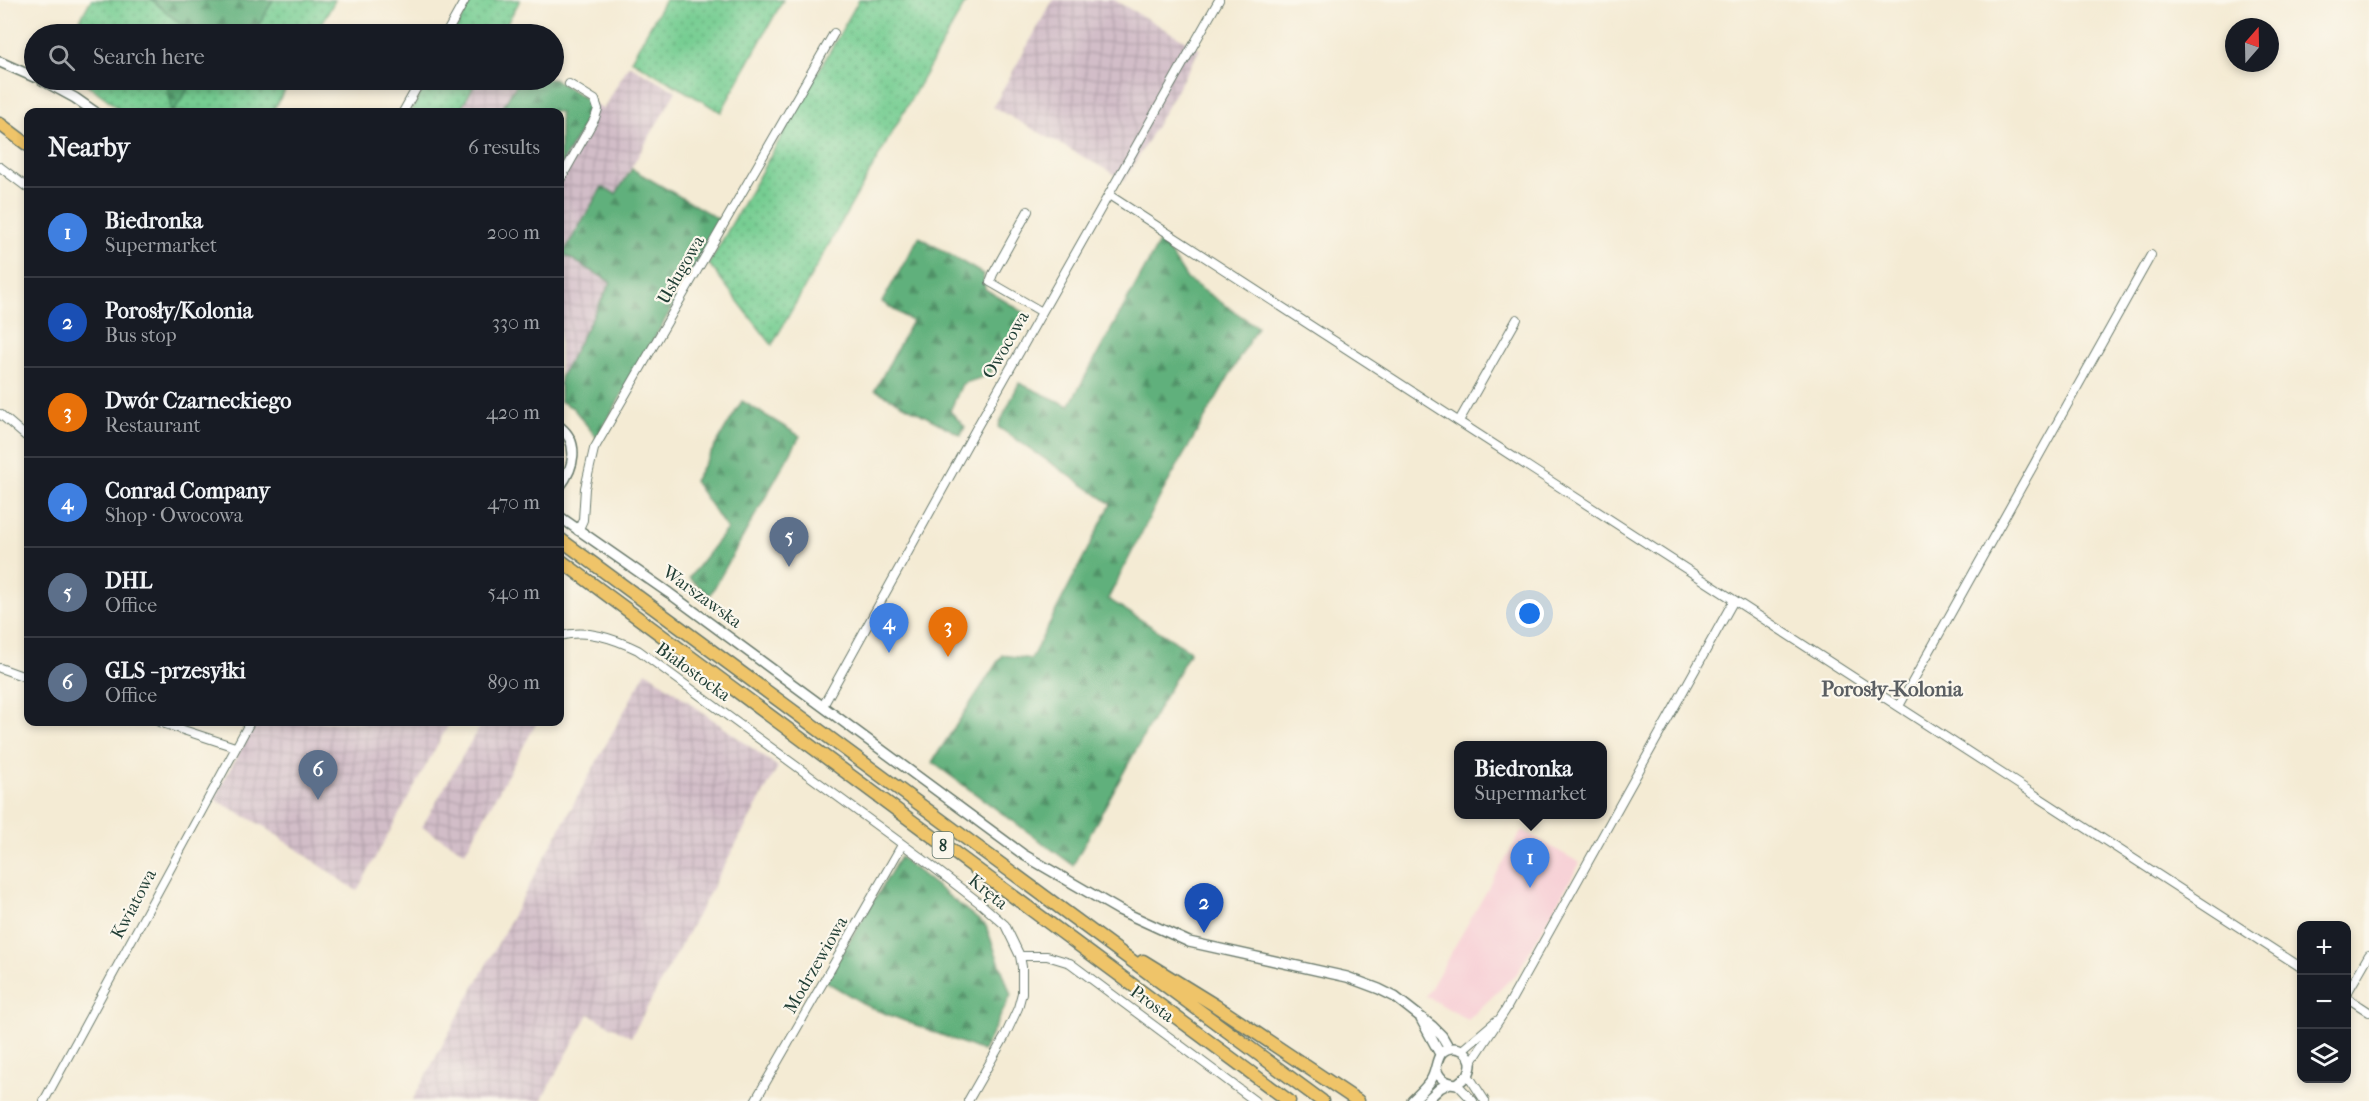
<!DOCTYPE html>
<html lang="en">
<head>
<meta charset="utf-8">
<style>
	body { margin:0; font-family:"IM FELL French Canon",serif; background:#242831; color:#f1f3f6 }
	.controls { position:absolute; right:18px; bottom:18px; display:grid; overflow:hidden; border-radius:12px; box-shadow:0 3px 9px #0003 }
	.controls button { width:54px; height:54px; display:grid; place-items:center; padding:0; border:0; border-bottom:2px solid #363941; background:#171b24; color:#f1f3f6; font:30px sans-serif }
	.compass { position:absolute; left:2225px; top:18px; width:54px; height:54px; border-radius:50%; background:#171b24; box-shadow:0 3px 9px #0003; rotate:20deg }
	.you { position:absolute; left:1530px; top:614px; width:21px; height:21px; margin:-15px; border:4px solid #fff; border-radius:50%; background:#1a73e8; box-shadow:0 0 0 9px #1a73e833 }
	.badge { display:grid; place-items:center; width:39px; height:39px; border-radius:50%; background:#1a73e8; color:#fff; font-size:20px; font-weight:700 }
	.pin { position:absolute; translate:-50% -50px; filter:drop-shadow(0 2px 3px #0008) }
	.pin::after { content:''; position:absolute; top:32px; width:21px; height:18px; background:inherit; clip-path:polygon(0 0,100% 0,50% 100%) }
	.popup { position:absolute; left:1454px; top:741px; width:153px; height:78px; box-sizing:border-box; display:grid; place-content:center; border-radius:12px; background:#171b24; filter:drop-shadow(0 2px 4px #0005); font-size:20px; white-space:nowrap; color:#9ea1a6 }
	.popup b { font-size:22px; color:#f1f3f6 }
	.popup::after { content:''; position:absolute; left:50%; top:100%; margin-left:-12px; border:12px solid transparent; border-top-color:#171b24 }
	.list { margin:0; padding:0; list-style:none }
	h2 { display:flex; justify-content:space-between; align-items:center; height:78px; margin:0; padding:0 24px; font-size:26px }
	h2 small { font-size:20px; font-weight:400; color:#9ea1a6 }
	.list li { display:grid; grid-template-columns:39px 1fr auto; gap:18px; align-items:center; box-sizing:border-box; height:90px; padding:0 24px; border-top:2px solid #363941 }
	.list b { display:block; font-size:22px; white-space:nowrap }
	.list p { margin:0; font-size:20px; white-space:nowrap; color:#9ea1a6 }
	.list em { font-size:20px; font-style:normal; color:#9ea1a6 }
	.icon { flex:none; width:33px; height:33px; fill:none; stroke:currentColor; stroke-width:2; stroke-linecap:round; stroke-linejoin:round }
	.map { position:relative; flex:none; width:2369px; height:1101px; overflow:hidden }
	.search { position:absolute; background:#171b24; box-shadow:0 3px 9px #0003; left:24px; top:24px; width:540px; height:66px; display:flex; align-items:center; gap:15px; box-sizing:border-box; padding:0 21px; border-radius:33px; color:#9ea1a6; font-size:22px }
	.panel { position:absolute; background:#171b24; box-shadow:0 3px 9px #0003; left:24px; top:108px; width:540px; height:618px; border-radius:12px }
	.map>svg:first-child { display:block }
	.built { fill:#f7cfd5 }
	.industrial { fill:url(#industrial-grid) }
	.grass { fill:url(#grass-dots); stroke:#4a8563; stroke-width:1.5 }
	.forest { fill:url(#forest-firs); stroke:#407658; stroke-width:1.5 }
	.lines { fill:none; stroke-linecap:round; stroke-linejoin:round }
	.minor-casing { stroke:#6a7a6c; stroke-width:10 }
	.tertiary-casing { stroke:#6a7a6c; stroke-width:12 }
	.trunk-casing { stroke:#6a7a6c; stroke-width:15 }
	.minor { stroke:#fff; stroke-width:8 }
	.tertiary { stroke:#fff; stroke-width:9 }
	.trunk { stroke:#efc469; stroke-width:12 }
	.labels { text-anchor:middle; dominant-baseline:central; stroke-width:4.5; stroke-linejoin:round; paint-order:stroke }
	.shield { fill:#fbf7ec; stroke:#61756b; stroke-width:1.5 }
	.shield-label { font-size:16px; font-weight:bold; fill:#1f3d34 }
	.street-label { font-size:18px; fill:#1f3d34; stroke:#fbf7ec }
	.quarter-label { font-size:21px; font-weight:bold; fill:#5a5e62; stroke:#fbf7ec }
</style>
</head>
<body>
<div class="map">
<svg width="2369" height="1101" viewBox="0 0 2369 1101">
	<defs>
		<pattern id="industrial-grid" width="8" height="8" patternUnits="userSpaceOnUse" patternTransform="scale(1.5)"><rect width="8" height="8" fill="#d2bdc8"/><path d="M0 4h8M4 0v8" fill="none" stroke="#b4a3ac"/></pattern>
		<pattern id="grass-dots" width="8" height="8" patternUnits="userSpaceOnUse" patternTransform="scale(1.5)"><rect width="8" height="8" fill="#76cd92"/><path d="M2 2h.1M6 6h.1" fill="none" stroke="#60a878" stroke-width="1.8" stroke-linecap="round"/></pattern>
		<pattern id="forest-firs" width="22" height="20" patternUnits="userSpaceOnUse" patternTransform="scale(1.5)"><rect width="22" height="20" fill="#60b07c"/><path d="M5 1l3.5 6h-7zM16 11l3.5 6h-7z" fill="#4f9066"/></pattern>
	</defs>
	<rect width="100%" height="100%" fill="#fbf7ec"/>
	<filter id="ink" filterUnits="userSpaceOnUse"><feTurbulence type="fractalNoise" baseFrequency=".0167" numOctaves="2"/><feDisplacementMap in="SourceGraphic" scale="12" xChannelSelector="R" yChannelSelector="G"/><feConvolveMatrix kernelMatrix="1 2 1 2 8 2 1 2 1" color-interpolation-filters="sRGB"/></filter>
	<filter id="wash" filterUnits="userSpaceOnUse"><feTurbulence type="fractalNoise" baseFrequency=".008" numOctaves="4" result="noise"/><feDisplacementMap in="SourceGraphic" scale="24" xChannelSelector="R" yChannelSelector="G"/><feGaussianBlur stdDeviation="1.35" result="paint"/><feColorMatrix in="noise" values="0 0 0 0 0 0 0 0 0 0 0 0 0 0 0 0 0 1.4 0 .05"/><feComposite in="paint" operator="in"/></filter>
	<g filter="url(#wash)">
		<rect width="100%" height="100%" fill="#f4ebd4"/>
		<path class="built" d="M1522 830 1580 863 1518 972 1468 1020 1426 996Z"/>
		<path class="industrial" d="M1053 0H1114L1200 49 1125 180 993 107Z
			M629 65 676 91 616 194 602 187 563 254 612 282 560 378V112H410L428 80 554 79 603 109Z
			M646 671 778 767 631 1037 589 1014 541 1101H412Z
			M255 722H450L357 891 265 827 214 799Z
			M482 722H537L465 852 422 827Z"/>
		<path class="grass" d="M91 0H335L316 34H72Z
			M472 0H520L501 34H453Z
			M665 0H783L721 112 631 60Z
			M859 0H967L772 345 709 264Z
			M81 80H291L272 112H121L107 99Z
			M428 80H477L459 112H410Z"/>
		<path class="forest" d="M152 0H273L254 34H182L185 28Z
			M554 79 592 103 591 112 560 166V112H500L519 80Z
			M167 80H194L173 112H171Z
			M632 169 722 221 597 438 573 408 560 401V378L611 282 563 254 602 187 616 194Z
			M919 237 983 274 985 289 1025 313 989 375 962 384 950 411 965 427 961 435 875 390 912 321 882 302Z
			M1161 239 1187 279 1257 327 1162 493 1108 599 1190 651 1073 865 932 762 1002 655 1031 659 1111 504 998 427 1019 383 1069 406Z
			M742 401 800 436 710 595 689 578 727 529 694 481Z
			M900 857 986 926 1011 995 983 1051 871 1008 825 981Z"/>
	</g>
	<g filter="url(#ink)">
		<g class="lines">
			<defs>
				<path id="minor" d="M446 34 465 0
					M403 112 421 80
					M0 167 28 188
					M560 180 595 118 598 109 595 100 569 84
					M1109 195 2302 968
					M1028 211 993 274 990 282 1042 312
					M0 414 28 438
					M1459 421 1517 319
					M578 531 583 520 585 488 594 449 834 33
					M560 636C587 629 613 638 638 650L920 857 981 904 1005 925 1020 956 1022 967V993L1018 1008 1004 1038 968 1101
					M0 668 28 678
					M823 706 977 427 1219 0
					M1899 706 2151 255
					M159 722 235 747
					M1020 956H1047L1070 963 1255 1101
					M2346 995 2369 955
					M2346 997 2369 1012
					M1462 1050 1496 1021
					M1471 1063 1505 1011 1734 600
					M1468 1075 1485 1101
					M1457 1084 1473 1101
					M44 1101 250 722
					M755 1101 902 845"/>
				<path id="tertiary" d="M0 62 34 77
					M42 80 75 98 95 112
					M560 427C580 443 574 468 560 486
					M560 517 669 593 1024 855 1119 910 1189 942 1347 977 1379 989 1395 997 1432 1026 1442 1036 1449 1048
					M1421 1019 1440 1054
					M1412 1101C1419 1094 1426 1088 1431 1080 1439 1068 1434 1048 1454 1048 1460 1048 1466 1052 1469 1057 1473 1063 1471 1069 1468 1075L1457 1084C1445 1083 1438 1078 1436 1067
					M1426 1101 1440 1088 1450 1083"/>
				<path id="trunk" d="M0 124 28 145
					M560 539 1322 1101
					M560 560 1289 1101
					M1143 961 1216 1006 1358 1101"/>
			</defs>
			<use href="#minor" class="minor-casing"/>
			<use href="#tertiary" class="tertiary-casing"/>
			<use href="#trunk" class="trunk-casing"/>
			<use href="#minor" class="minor"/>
			<use href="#tertiary" class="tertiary"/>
			<use href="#trunk" class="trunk"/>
		</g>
	</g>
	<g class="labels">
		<rect class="shield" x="932.5" y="832" width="21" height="26" rx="4.5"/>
		<g class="shield-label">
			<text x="943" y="845">8</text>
		</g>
		<g class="street-label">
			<text transform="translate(681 270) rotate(-60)">Usługowa</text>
			<text transform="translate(1006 345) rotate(-60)">Owocowa</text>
			<text transform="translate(702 597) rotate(36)">Warszawska</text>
			<text transform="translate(693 672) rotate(36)">Białostocka</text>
			<text transform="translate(988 892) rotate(39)">Kręta</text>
			<text transform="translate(134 904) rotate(-62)">Kwiatowa</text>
			<text transform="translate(816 965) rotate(-60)">Modrzewiowa</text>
			<text transform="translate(1152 1004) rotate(36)">Prosta</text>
		</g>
		<g class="quarter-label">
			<text x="1892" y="689">Porosły-Kolonia</text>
		</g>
	</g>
</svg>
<div class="controls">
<button>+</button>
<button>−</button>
<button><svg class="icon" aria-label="layers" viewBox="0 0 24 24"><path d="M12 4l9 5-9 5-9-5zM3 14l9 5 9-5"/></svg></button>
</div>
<svg class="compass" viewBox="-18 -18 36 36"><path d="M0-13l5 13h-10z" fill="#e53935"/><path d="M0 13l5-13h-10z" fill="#9ea1a6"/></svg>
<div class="you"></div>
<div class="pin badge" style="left:1530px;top:888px;background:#3f7fe0">1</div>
<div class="popup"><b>Biedronka</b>Supermarket</div>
<div class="pin badge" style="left:1204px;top:933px;background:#1a4fb4">2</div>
<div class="pin badge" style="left:948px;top:657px;background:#e8710a">3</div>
<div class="pin badge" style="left:889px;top:653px;background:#3f7fe0">4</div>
<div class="pin badge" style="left:789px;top:567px;background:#5c6f8a">5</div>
<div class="pin badge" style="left:318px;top:800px;background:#5c6f8a">6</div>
<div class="search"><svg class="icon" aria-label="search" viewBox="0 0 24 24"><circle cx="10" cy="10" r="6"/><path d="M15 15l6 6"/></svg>Search here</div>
<section class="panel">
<h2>Nearby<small>6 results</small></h2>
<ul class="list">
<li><span class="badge" style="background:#3f7fe0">1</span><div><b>Biedronka</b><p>Supermarket</p></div><em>200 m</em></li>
<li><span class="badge" style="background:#1a4fb4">2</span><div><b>Porosły/Kolonia</b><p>Bus stop</p></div><em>330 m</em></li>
<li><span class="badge" style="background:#e8710a">3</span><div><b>Dwór Czarneckiego</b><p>Restaurant</p></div><em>420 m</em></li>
<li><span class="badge" style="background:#3f7fe0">4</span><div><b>Conrad Company</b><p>Shop · Owocowa</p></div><em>470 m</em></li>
<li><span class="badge" style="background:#5c6f8a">5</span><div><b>DHL</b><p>Office</p></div><em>540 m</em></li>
<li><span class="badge" style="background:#5c6f8a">6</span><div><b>GLS - przesyłki</b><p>Office</p></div><em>890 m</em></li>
</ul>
</section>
</div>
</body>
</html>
